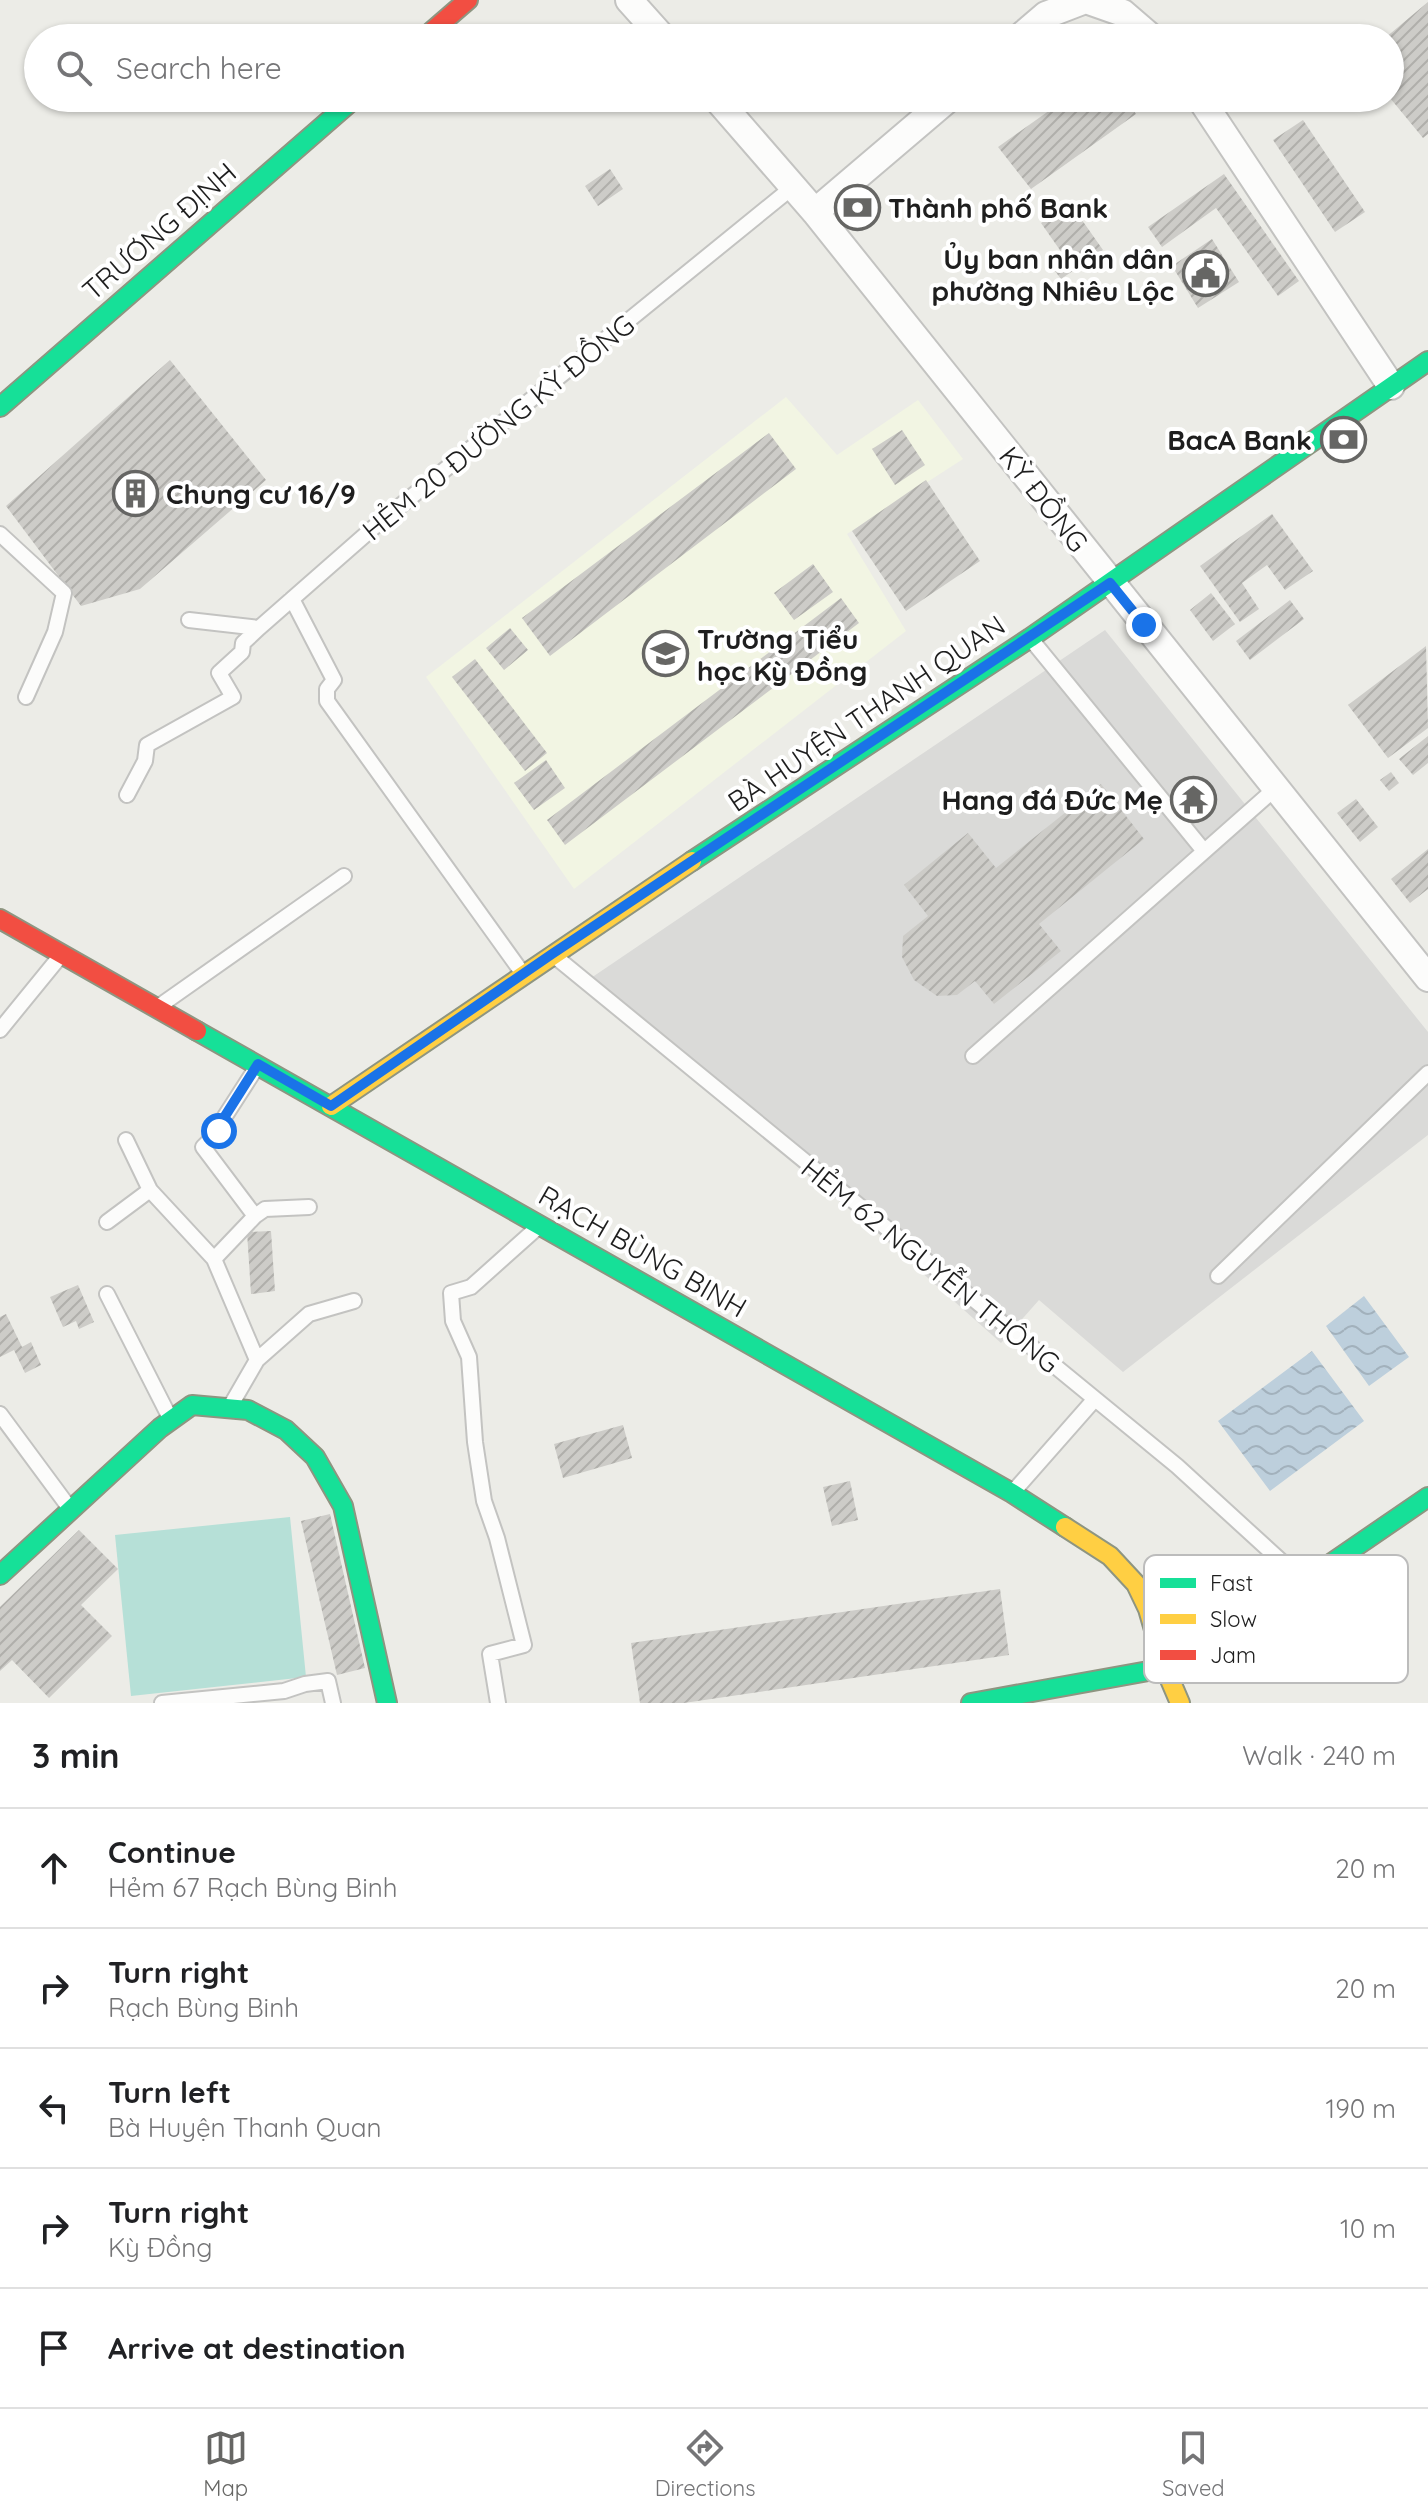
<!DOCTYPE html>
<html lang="en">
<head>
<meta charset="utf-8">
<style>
	body { margin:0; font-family:Quicksand,sans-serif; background:#f2f2f2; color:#202124 }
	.stop { position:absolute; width:24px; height:24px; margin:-18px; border:6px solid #1a73e8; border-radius:50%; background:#fff }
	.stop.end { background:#1a73e8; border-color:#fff; box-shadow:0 2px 8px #0008 }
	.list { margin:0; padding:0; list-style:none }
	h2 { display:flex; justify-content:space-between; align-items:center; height:104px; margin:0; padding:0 32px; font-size:34px }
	h2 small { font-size:26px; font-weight:400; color:#757577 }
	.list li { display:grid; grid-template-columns:52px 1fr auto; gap:24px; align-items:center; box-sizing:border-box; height:120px; padding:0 32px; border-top:2px solid #e0e0e0 }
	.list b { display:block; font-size:30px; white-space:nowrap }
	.list p { margin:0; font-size:26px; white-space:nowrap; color:#757577 }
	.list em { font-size:26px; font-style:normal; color:#757577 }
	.icon { flex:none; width:44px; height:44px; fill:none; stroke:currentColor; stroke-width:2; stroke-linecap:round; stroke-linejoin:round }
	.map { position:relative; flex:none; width:1428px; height:1703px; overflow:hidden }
	.search { position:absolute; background:#fff; box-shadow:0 2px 6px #0004; left:24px; right:24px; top:24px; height:88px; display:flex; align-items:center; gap:20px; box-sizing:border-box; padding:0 28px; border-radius:44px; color:#757577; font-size:30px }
	.sheet { height:704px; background:#fff }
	nav { display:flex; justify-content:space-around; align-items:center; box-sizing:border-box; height:112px; border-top:2px solid #e0e0e0; background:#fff; font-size:22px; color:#757577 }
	nav a { display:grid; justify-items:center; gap:4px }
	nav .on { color:#666664 }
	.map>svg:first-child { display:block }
	.education { fill:#f2f5e3 }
	.religious { fill:#dadad8 }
	.pitch { fill:#b6e0d7 }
	.water { fill:url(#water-waves) }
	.building { fill:url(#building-hatch) }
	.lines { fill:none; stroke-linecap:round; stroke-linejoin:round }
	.lane-casing { stroke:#c3c3c1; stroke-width:18 }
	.street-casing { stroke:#c3c3c1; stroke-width:30 }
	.fast-casing { stroke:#8e9581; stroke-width:22 }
	.slow-casing { stroke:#8e9581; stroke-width:22 }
	.jam-casing { stroke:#8e9581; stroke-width:22 }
	.lane { stroke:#fcfcfb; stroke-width:14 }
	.street { stroke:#fcfcfb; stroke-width:26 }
	.fast { stroke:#16e098; stroke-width:18 }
	.slow { stroke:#ffcf43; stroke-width:18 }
	.jam { stroke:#f24e42; stroke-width:18 }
	.route { stroke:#1a73e8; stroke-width:10 }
	.labels { text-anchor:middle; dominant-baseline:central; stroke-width:8; stroke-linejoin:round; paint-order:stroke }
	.poi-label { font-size:28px; font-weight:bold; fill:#1e1e1e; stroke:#fff; text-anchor:start }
	.street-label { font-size:28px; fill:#1e1e1e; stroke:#fff }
	.key { fill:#fff; stroke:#bcbcbc; stroke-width:2 }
	.key-label { font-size:22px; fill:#1e1e1e }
</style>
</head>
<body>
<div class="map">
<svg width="1428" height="1703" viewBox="0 0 1428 1703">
	<defs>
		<pattern id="water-waves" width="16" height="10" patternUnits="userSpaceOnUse" patternTransform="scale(2)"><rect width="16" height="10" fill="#bdcfdc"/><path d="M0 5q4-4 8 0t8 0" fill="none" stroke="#a2b1bc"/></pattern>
		<pattern id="building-hatch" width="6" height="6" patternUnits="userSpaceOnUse" patternTransform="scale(2)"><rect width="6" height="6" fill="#cdccc8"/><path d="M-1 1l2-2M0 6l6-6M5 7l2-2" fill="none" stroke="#b0afab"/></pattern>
	</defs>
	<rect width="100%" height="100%" fill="#ecece7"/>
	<path class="education" d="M786 397 837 455 918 400 963 459 847 534 906 631 574 889 426 677Z"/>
	<path class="religious" d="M1105 630 1428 1032V1135L1123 1372 1039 1300 1001 1343 591 978Z"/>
	<path class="pitch" d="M290 1517 306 1677 131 1696 115 1535Z"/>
	<path class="water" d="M1364 1296 1409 1357 1369 1386 1326 1326Z
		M1312 1351 1364 1421 1270 1491 1218 1421Z"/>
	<path class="building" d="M1428 2V134L1423 138 1390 98V38H1385Z
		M1067 98H1125L1136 114 1031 189 998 147Z
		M1303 120 1365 212 1335 232 1273 140Z
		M610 169 623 189 598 206 585 186Z
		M1224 174 1299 281 1278 296 1216 208 1162 247 1148 227Z
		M1070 203 1103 250 1061 279 1048 262 1062 253 1041 223Z
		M1212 239 1239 282 1198 308 1172 266Z
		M170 360 266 480 140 589 81 606 6 506Z
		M902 430 925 465 895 485 872 449Z
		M769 433 796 469 550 656 522 618Z
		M926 480 980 561 906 611 852 531Z
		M1272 514 1313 571 1285 590 1267 565 1242 583 1259 609 1240 622 1200 566Z
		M813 564 833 592 794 620 774 593Z
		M1211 593 1235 624 1213 641 1190 610Z
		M841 598 859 623 565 845 547 820Z
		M1290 600 1304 619 1250 660 1236 641Z
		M510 628 528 650 504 670 486 648Z
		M1426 646 1428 728 1388 758 1348 705Z
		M475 659 547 753 525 771 452 677Z
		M1428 736V763L1413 775 1399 759Z
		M546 760 565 788 534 810 514 783Z
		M1391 772 1399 783 1389 791 1380 780Z
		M1101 784 1144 839 1039 924 1061 951 994 1004 975 981 957 995 937 996 914 980 902 957 903 936 928 916 904 885 968 833 996 868Z
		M1356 799 1378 827 1360 842 1337 813Z
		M1428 849V889L1410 903 1391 879Z
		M271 1231 275 1291 251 1294 247 1232Z
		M78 1285 94 1322 79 1329 76 1321 63 1327 50 1297Z
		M6 1314 22 1347 31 1342 41 1365 25 1373 14 1350 0 1357V1317Z
		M623 1425 632 1458 563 1478 554 1444Z
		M850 1481 858 1520 832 1526 823 1487Z
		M330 1514 365 1668 337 1675 301 1521Z
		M79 1530 118 1569 81 1605 112 1636 49 1698 12 1660 0 1671V1607Z
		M1000 1589 1009 1655 684 1703H640L631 1643Z"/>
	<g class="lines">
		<defs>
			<path id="lane" d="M0 534 64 593 55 632 26 697
				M292 599 334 680 327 689V701L521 971
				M189 620 259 628
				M1030 638 1204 851
				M127 795 145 761 147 745 233 697 219 673 242 652 243 643 259 628 373 528 794 186
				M552 954 1177 1466 1304 1582
				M158 1007 344 876
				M0 1030 62 954
				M973 1056 1277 787
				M126 1140 150 1190 214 1259 257 1360
				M255 1216 203 1147 219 1131 220 1124 258 1065
				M107 1222 150 1190
				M214 1259 255 1216 265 1209 309 1207
				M1218 1276 1428 1073
				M107 1294 171 1420
				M231 1405 257 1360 309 1314 354 1301
				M0 1414 71 1510
				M1013 1492 1094 1400
				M162 1703 284 1691 305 1684 328 1681 333 1703
				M498 1703 490 1654 524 1645 497 1538 484 1501 475 1442 469 1357 453 1321 451 1293 471 1287 537 1228"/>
			<path id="street" d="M629 0 663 38
				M1086 0 1123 13 1152 38
				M1019 38 1046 15 1085 0
				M716 98 815 212 1428 978
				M1200 98 1391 386
				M815 212 949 98"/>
			<path id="fast" d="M0 407 355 98
				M692 861 1030 638 1428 361
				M197 1031 1012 1493 1065 1527
				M0 1575 160 1428 192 1405 248 1410 286 1430 315 1457 343 1506 387 1703
				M971 1703 1165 1668 1304 1582 1428 1497"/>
			<path id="slow" d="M331 1106 692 861
				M1065 1527 1110 1556 1136 1584 1148 1609 1165 1668 1180 1703"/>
			<path id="jam" d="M424 38 468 0
				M0 919 197 1031"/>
		</defs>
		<use href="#lane" class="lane-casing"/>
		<use href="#street" class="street-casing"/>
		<use href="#fast" class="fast-casing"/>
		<use href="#slow" class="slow-casing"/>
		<use href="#jam" class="jam-casing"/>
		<use href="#lane" class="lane"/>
		<use href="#street" class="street"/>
		<use href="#fast" class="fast"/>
		<use href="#slow" class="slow"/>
		<use href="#jam" class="jam"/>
	</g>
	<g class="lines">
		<path class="route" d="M219 1131 220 1124 258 1064 331 1106 552 954 1110 583 1144 625"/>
	</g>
	<defs>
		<symbol id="bank-ring" viewBox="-11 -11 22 22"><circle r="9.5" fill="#fff" stroke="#666664" stroke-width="1.5"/><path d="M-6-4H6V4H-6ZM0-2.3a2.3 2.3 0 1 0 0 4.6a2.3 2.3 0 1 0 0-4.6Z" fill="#666664"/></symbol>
		<symbol id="civic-ring" viewBox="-11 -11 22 22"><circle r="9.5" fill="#fff" stroke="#666664" stroke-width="1.5"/><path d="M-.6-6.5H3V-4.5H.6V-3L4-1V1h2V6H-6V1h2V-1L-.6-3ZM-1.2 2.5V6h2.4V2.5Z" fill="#666664"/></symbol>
		<symbol id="building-ring" viewBox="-11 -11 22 22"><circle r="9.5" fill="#fff" stroke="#666664" stroke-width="1.5"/><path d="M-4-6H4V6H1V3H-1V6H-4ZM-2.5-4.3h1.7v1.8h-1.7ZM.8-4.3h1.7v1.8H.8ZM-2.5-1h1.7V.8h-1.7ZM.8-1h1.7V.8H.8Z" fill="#666664"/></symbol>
		<symbol id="school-ring" viewBox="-11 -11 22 22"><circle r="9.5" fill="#fff" stroke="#666664" stroke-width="1.5"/><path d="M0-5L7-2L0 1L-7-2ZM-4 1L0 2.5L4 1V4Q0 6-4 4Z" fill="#666664"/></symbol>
		<symbol id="temple-ring" viewBox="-11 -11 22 22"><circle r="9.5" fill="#fff" stroke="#666664" stroke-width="1.5"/><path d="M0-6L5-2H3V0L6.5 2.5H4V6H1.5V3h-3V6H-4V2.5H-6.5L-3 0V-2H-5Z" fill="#666664"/></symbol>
	</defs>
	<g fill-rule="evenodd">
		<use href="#bank-ring" x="832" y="182" width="51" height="51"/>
		<use href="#civic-ring" x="1180" y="248" width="51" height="51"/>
		<use href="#bank-ring" x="1318" y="414" width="51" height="51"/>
		<use href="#building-ring" x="110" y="468" width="51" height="51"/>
		<use href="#school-ring" x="640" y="628" width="51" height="51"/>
		<use href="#temple-ring" x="1168" y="774" width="51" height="51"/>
	</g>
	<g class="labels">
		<g class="poi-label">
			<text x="888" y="207">Thành phố Bank</text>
			<text x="1174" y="258" text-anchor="end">Ủy ban nhân dân<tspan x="1174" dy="32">phường Nhiêu Lộc</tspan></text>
			<text x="1312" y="439" text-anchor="end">BacA Bank</text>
			<text x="166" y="493">Chung cư 16/9</text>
			<text x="697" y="638">Trường Tiểu<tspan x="697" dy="32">học Kỳ Đồng</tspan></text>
			<text x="1163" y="799" text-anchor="end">Hang đá Đức Mẹ</text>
		</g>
		<g class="street-label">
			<text transform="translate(159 231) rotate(-41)">TRƯƠNG ĐỊNH</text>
			<text transform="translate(498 427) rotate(-39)">HẺM 20 ĐƯỜNG KỲ ÐỒNG</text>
			<text transform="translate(1044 499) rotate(52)">KỲ ÐỒNG</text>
			<text transform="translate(866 713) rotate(-34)">BÀ HUYỆN THANH QUAN</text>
			<text transform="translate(643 1251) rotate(30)">RẠCH BÙNG BINH</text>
			<text transform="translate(931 1265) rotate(39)">HẺM 62 NGUYỄN THÔNG</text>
		</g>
	</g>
	<rect x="1144" y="1555" width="264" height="128" rx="12" class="key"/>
	<rect x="1160" y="1578" width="36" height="10" fill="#16e098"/>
	<rect x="1160" y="1614" width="36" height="10" fill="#ffcf43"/>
	<rect x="1160" y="1650" width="36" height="10" fill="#f24e42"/>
	<g class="key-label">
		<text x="1210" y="1591">Fast</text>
		<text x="1210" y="1627">Slow</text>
		<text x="1210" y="1663">Jam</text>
	</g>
</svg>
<div class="stop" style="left:219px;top:1131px"></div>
<div class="stop end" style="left:1144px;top:625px"></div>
<div class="search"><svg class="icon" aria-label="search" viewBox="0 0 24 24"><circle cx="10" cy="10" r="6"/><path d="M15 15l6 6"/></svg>Search here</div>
</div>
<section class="sheet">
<h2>3 min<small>Walk · 240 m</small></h2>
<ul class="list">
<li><svg class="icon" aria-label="ahead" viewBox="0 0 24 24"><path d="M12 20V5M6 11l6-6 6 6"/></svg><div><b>Continue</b><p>Hẻm 67 Rạch Bùng Binh</p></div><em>20 m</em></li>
<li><svg class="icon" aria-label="right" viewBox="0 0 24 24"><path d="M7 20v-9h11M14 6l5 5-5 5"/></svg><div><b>Turn right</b><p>Rạch Bùng Binh</p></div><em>20 m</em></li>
<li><svg class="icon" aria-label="left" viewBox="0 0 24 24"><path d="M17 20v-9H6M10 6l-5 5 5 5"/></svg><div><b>Turn left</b><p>Bà Huyện Thanh Quan</p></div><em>190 m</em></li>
<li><svg class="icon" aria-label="right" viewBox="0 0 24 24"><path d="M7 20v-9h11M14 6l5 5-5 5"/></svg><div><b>Turn right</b><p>Kỳ Ðồng</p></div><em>10 m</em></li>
<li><svg class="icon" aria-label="arrive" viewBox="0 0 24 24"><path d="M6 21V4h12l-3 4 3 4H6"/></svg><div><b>Arrive at destination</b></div></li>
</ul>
</section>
<nav>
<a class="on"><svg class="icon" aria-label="map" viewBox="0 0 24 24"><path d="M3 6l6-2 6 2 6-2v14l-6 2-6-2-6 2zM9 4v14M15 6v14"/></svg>Map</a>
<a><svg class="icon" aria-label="directions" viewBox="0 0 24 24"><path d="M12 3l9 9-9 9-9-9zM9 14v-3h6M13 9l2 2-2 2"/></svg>Directions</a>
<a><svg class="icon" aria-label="saved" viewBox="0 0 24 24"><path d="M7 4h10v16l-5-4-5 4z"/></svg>Saved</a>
</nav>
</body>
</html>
